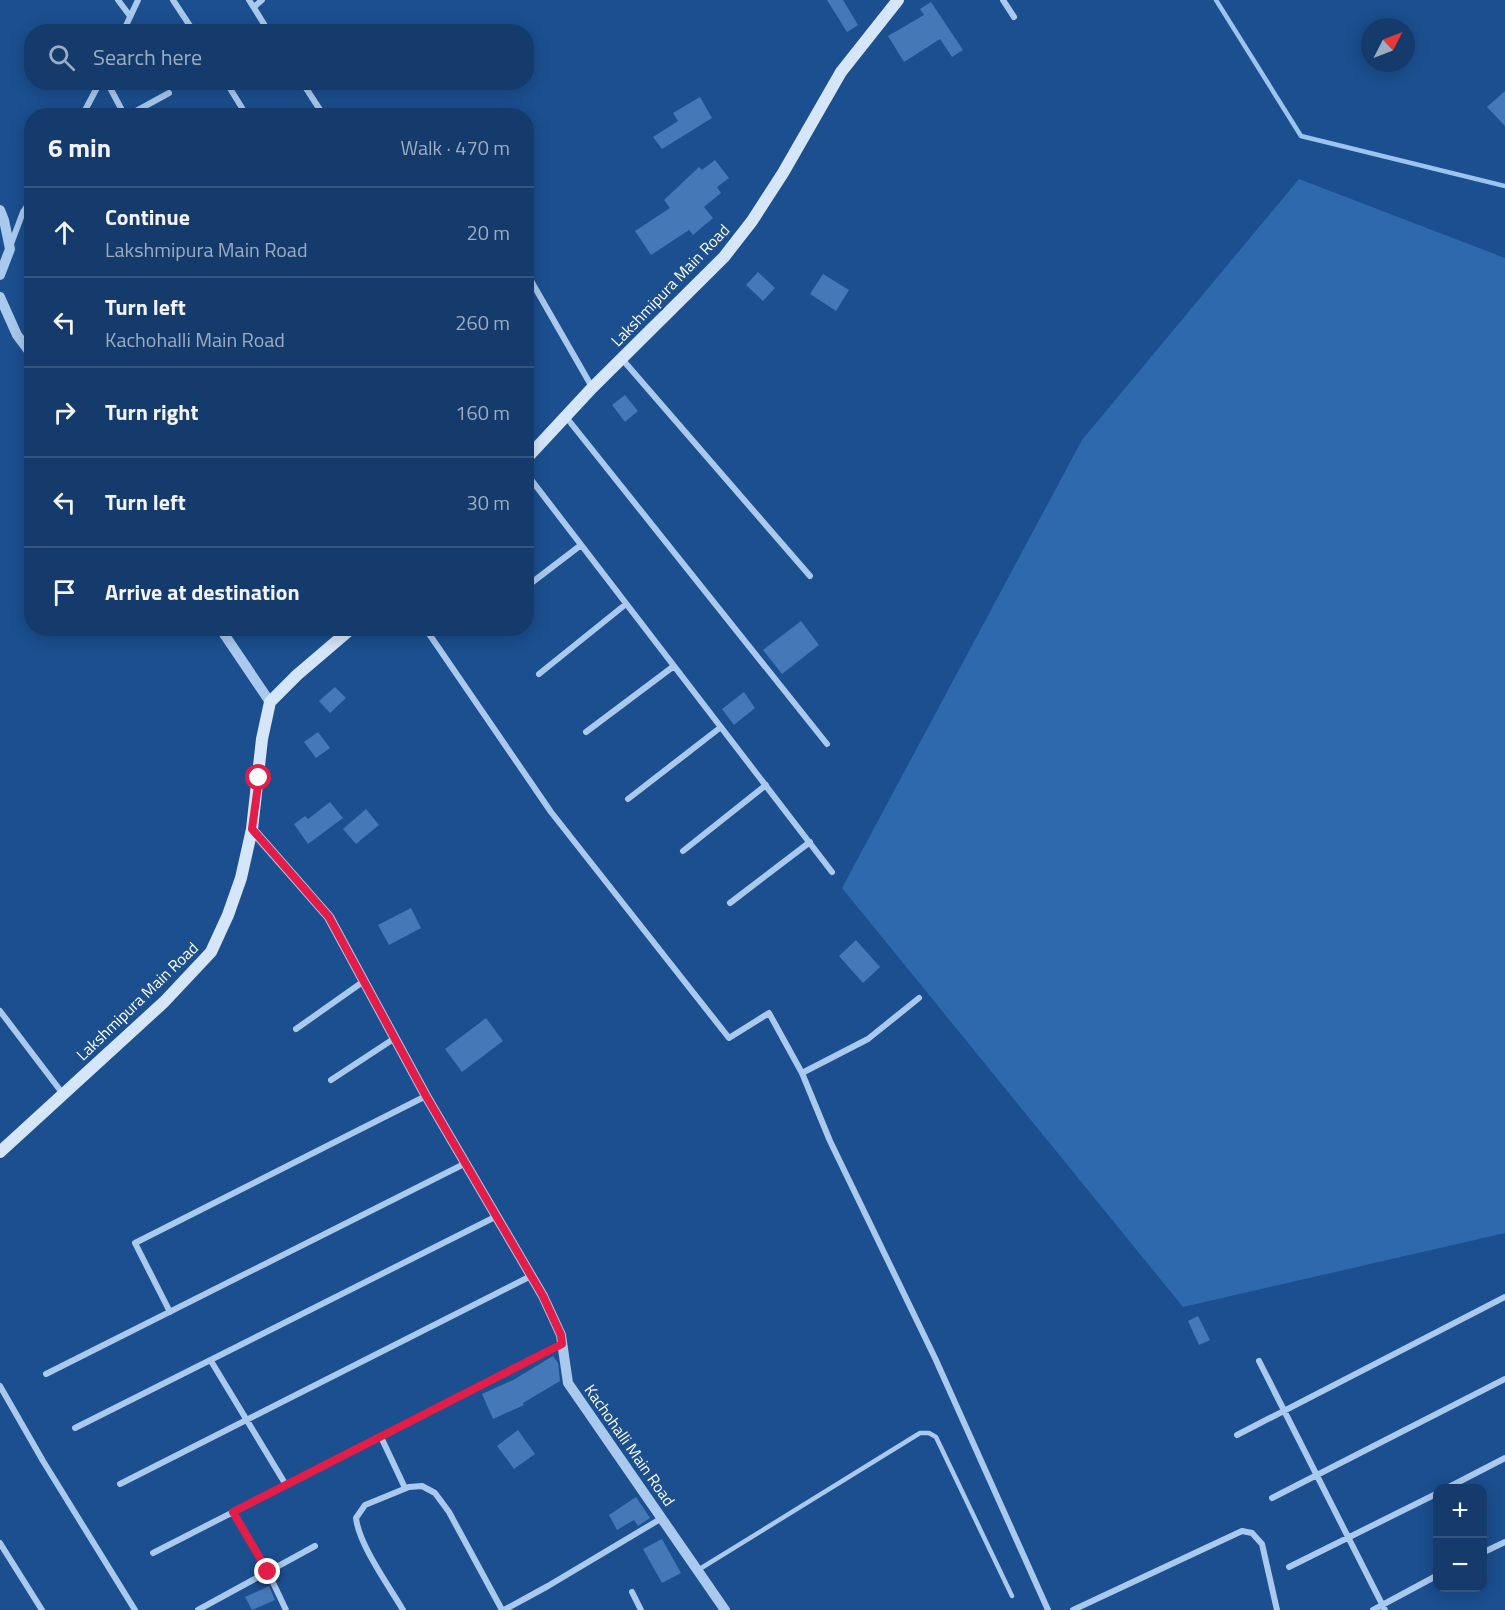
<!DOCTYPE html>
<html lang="en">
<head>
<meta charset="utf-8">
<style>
	body { margin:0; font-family:"Titillium Web",sans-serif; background:#1d4271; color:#f1f3f6 }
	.controls { position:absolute; right:18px; bottom:18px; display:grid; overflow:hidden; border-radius:12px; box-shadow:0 3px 15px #0003 }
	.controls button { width:54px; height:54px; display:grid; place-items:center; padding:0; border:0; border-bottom:2px solid #33557e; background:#143b6b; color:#f1f3f6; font:30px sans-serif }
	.compass { position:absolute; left:1361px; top:18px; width:54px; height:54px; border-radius:50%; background:#143b6b; box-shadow:0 3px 15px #0003; rotate:48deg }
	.stop { position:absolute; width:18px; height:18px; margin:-14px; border:4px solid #e11d48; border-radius:50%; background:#fff }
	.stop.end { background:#e11d48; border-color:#fff; box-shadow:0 2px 6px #0008 }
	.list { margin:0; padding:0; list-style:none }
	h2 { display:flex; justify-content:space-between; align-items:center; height:78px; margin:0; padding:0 24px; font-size:26px }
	h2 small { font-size:20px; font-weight:400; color:#9dadc1 }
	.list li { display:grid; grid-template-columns:39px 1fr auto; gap:18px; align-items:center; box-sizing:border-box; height:90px; padding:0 24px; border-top:2px solid #33557e }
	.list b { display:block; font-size:22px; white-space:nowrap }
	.list p { margin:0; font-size:20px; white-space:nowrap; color:#9dadc1 }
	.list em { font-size:20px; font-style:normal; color:#9dadc1 }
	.icon { flex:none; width:33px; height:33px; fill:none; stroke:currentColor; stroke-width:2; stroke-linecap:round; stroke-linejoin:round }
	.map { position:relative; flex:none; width:1505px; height:1610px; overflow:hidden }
	.search { position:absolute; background:#143b6b; box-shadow:0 3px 15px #0003; left:24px; top:24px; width:510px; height:66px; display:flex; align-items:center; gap:15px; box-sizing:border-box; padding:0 21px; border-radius:24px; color:#9dadc1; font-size:22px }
	.panel { position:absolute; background:#143b6b; box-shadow:0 3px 15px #0003; left:24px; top:108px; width:510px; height:528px; border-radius:24px }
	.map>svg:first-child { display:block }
	.green { fill:#2e69ad }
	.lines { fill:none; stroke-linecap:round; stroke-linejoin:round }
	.stream { stroke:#9cc4f0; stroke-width:4.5 }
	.building { fill:#4478b7 }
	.service { stroke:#a9c9ee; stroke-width:4.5 }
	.minor { stroke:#a9c9ee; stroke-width:6 }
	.tertiary { stroke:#a9c9ee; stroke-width:10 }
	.secondary { stroke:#d6e6fa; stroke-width:12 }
	.route { stroke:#e11d48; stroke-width:8 }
	.labels { text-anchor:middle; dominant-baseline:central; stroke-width:4.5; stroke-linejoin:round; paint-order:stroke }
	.street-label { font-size:16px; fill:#fff; stroke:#1b4f8f }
</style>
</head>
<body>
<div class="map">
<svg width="1505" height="1610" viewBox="0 0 1505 1610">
	<rect width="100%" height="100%" fill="#1b4f8f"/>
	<path class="green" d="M1299 179 1505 258V1233L1183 1307 842 888 1082 440Z"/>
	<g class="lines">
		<path class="stream" d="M1216 0 1301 136 1505 186"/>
	</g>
	<path class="building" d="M827 0H843L858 25 847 32Z
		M931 2 963 50 952 57 940 39 904 62 888 36 924 15 920 9Z
		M1505 91V126L1487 107Z
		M700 97 712 118 662 149 653 137 678 121 673 113Z
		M715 160 729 178 717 187 721 193 704 207 713 218 693 235 689 230 651 255 635 231 670 208 664 200 699 167 702 170Z
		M758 272 775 288 763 301 746 285Z
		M823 274 849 290 836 311 810 294Z
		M625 395 638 411 625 422 612 405Z
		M801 621 819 645 782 674 763 650Z
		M335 687 346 698 330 713 319 701Z
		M744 692 755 708 734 725 722 709Z
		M318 732 330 748 316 758 304 742Z
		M330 802 343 818 308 844 294 824 305 816 308 819Z
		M366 809 379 825 356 844 343 829Z
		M411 908 421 928 389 945 378 925Z
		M856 940 880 967 863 983 839 956Z
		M486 1018 503 1041 462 1072 445 1049Z
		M1198 1316 1210 1340 1199 1345 1188 1321Z
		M553 1356 558 1363 560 1381 523 1403 524 1405 493 1419 482 1394 513 1380Z
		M518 1430 535 1454 514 1469 497 1446Z
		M636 1497 650 1518 638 1526 634 1520 617 1530 609 1515Z
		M662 1539 681 1573 662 1583 643 1549Z
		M269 1586 275 1600 252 1610 245 1597Z"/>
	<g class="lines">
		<path class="service" d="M698 1570 920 1433H929L936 1437 1012 1596"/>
		<path class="minor" d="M118 0 130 16
			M173 0 194 32
			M249 0 269 32
			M1003 0 1014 17
			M254 7 262 0
			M123 32 138 0
			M107 82 125 116
			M226 82 247 116
			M302 82 324 116
			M82 116 100 82
			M127 116 169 93
			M11 244 23 212 32 199
			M526 272 592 387
			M622 359 810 576
			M566 417 827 744
			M526 473 832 872
			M526 587 581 545
			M425 628 551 812 729 1038 769 1013 802 1073 868 1039 919 998
			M539 674 626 604
			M586 732 674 666
			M628 799 721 727
			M683 851 766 785
			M730 903 810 842
			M0 1011 63 1094
			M296 1029 364 981
			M802 1073 830 1141 935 1358 1048 1610
			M331 1080 395 1038
			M170 1312 135 1243 426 1096
			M211 1361 286 1485
			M1259 1361 1385 1610
			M46 1374 466 1163
			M0 1386 43 1461 135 1610
			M75 1428 497 1216
			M1237 1435 1505 1297
			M381 1437 405 1488
			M120 1484 531 1276
			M1447 1488 1505 1458
			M1272 1498 1505 1379
			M233 1512 268 1572 286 1610
			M0 1543 42 1610
			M153 1553 562 1344
			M1482 1553 1505 1542
			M1289 1567 1438 1493
			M632 1592 641 1610
			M198 1610 315 1546
			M403 1610C389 1586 359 1545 356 1518L365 1505 409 1487 422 1486 435 1493 449 1512 502 1610
			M504 1610 548 1586 662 1518
			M1073 1610 1242 1531 1252 1533 1262 1544 1277 1610
			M1373 1610 1438 1575"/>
		<path class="tertiary" d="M0 210 4 220 10 249 0 275
			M0 297 17 335 32 355
			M220 628 270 702
			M252 829 329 917 426 1096 543 1296 561 1335 568 1383 725 1610"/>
		<path class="secondary" d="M526 459 592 388 724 257 752 221 783 173 841 72 898 0
			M0 1152 164 1002 211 952 228 915 241 878 252 829 262 739 270 702 297 675 352 628"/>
	</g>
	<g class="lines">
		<path class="route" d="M259 778 252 829 329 917 426 1096 543 1296 561 1335 562 1344 233 1512 268 1572"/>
	</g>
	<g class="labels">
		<g class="street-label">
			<text transform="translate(670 285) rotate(-46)">Lakshmipura Main Road</text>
			<text transform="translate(137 1001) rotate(-44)">Lakshmipura Main Road</text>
			<text transform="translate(630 1445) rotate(55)">Kachohalli Main Road</text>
		</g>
	</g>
</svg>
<div class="controls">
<button>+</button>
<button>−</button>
</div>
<svg class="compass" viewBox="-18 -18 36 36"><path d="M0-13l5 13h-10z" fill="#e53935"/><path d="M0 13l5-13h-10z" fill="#9dadc1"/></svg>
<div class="stop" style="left:259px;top:778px"></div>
<div class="stop end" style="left:268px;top:1572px"></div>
<div class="search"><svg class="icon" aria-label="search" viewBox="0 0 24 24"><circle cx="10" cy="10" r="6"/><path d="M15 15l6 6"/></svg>Search here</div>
<section class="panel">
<h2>6 min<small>Walk · 470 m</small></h2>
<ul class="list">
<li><svg class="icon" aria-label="ahead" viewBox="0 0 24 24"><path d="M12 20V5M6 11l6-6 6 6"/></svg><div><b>Continue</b><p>Lakshmipura Main Road</p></div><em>20 m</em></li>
<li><svg class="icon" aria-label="left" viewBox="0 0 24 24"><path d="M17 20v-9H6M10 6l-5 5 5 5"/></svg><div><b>Turn left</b><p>Kachohalli Main Road</p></div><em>260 m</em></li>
<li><svg class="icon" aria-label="right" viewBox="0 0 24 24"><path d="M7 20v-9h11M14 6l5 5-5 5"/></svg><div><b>Turn right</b></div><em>160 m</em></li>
<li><svg class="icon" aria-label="left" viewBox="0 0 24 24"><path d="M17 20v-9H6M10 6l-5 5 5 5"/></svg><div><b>Turn left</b></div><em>30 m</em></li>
<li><svg class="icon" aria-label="arrive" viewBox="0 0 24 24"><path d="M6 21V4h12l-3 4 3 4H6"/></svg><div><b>Arrive at destination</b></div></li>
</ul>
</section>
</div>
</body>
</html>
